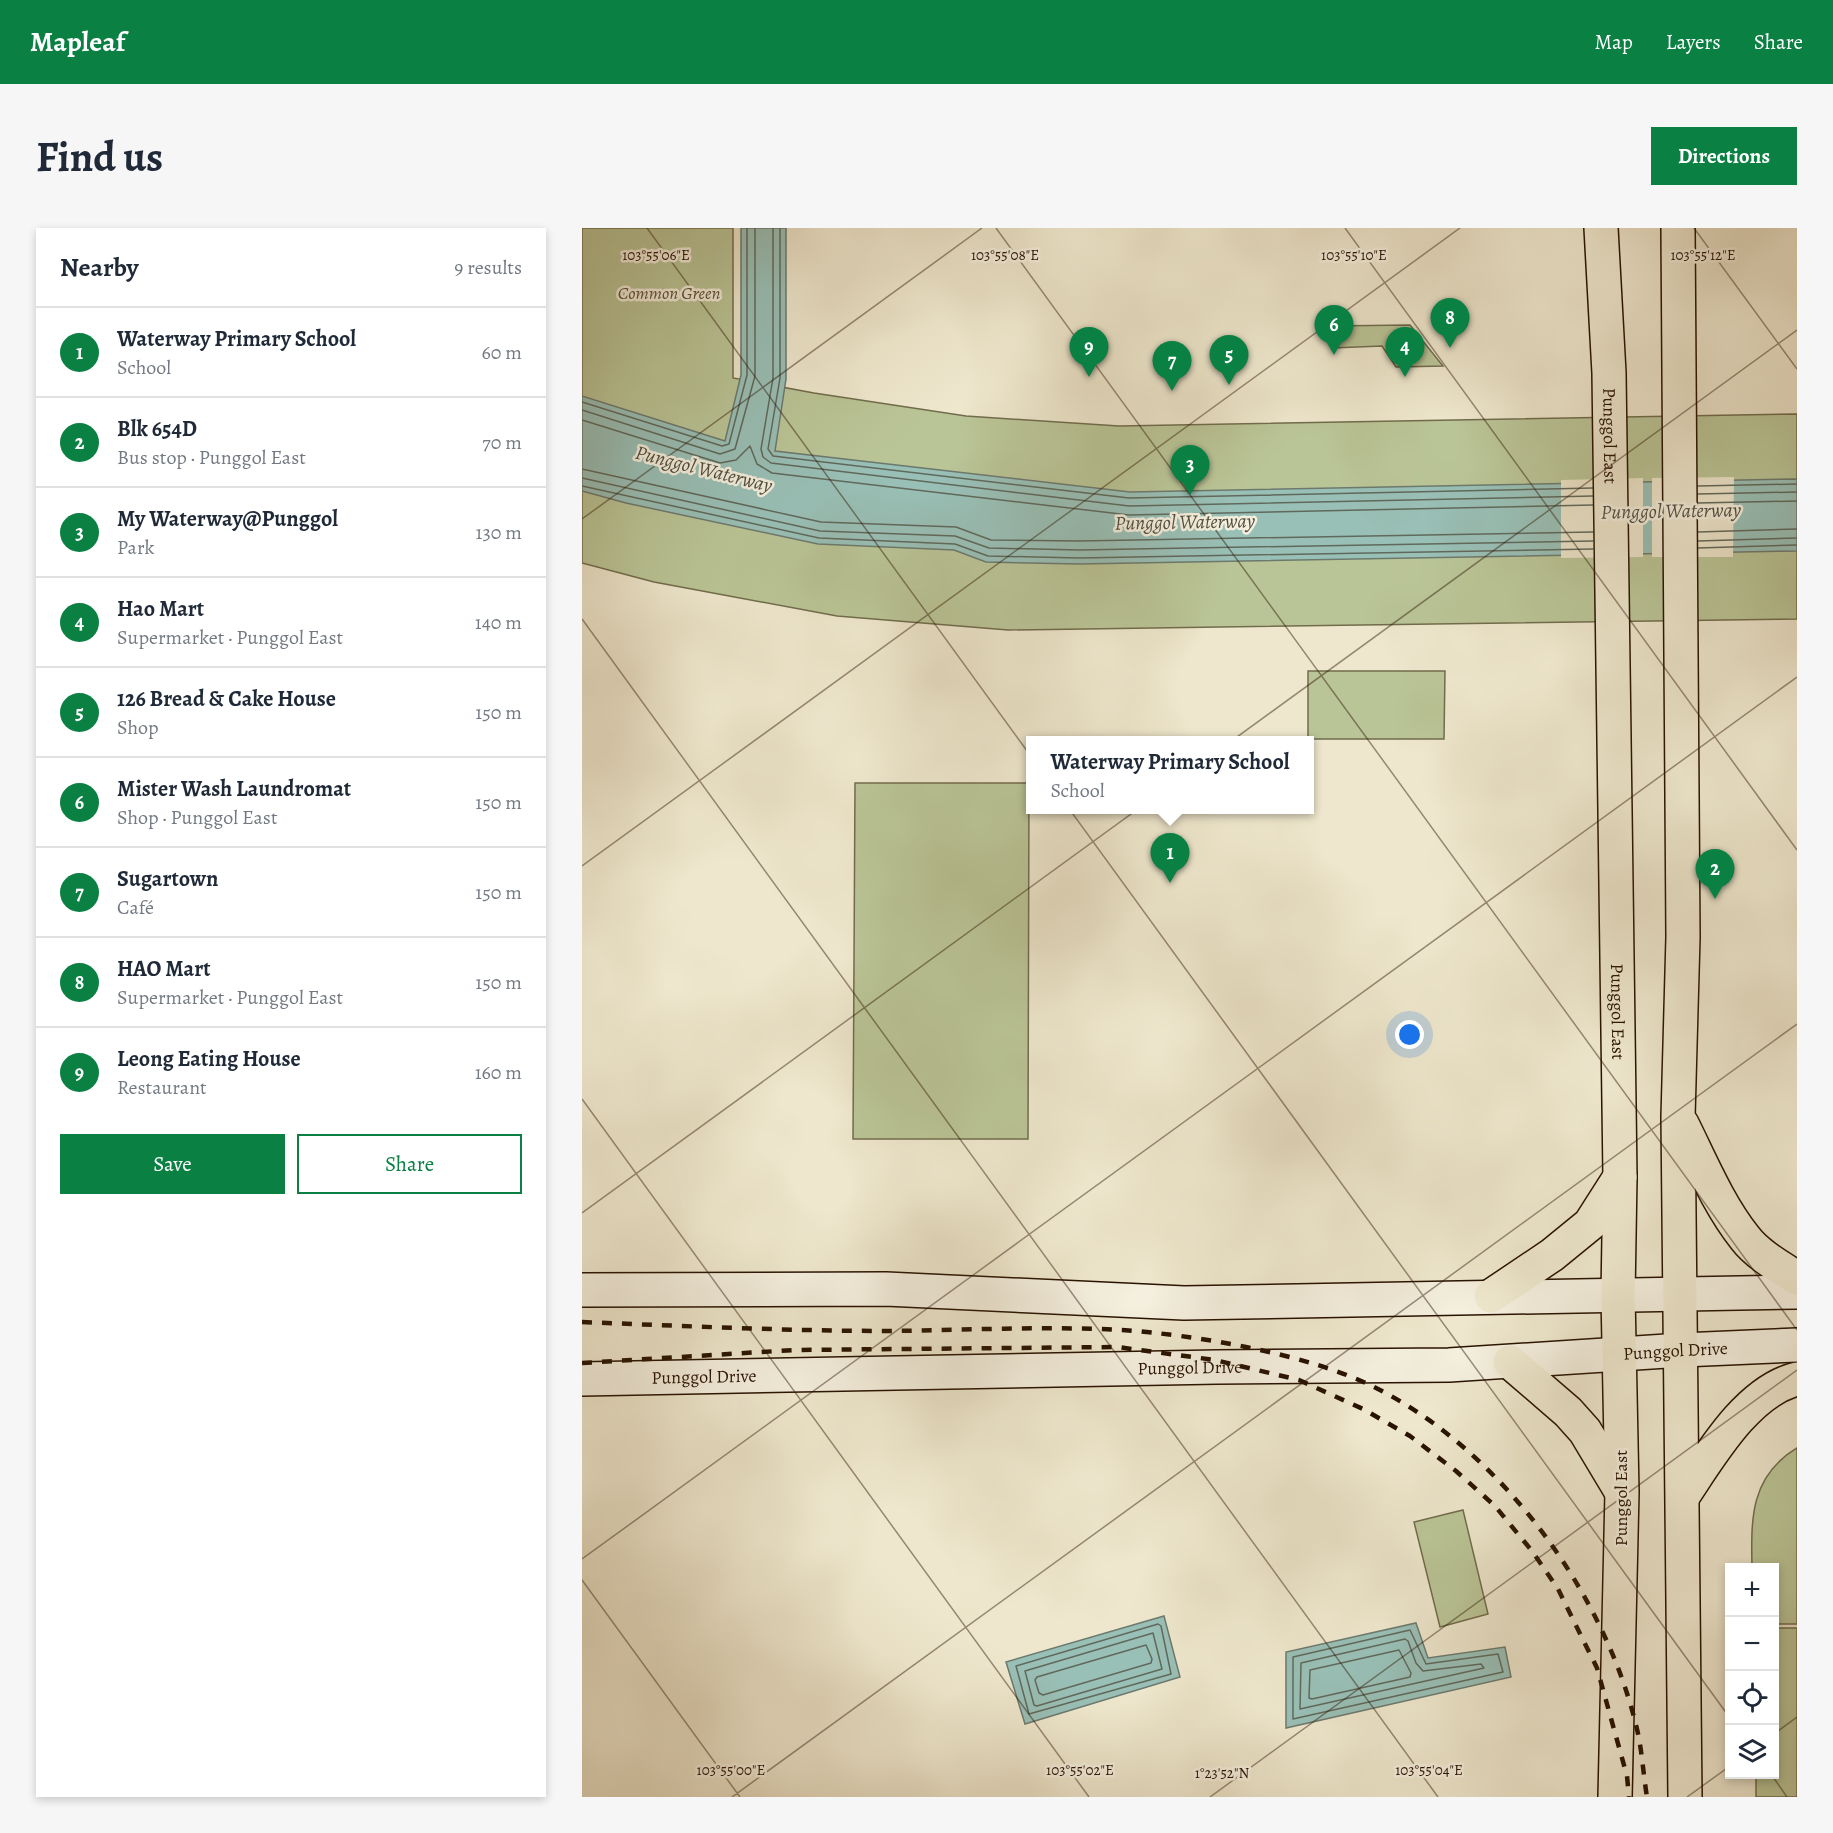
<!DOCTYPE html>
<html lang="en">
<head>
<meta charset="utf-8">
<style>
	body { margin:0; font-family:Alegreya,serif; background:#f6f6f7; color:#1f2937 }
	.controls { position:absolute; right:18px; bottom:18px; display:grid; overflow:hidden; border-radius:0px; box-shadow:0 3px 9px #0003 }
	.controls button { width:54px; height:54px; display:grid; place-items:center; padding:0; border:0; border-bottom:2px solid #e0e1e3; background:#fff; color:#1f2937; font:30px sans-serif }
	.you { position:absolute; left:828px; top:807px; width:21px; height:21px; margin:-15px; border:4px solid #fff; border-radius:50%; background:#1a73e8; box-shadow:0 0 0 9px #1a73e833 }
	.badge { display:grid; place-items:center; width:39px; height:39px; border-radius:50%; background:#0b8043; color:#fff; font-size:20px; font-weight:700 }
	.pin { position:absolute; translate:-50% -50px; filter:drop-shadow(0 2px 3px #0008) }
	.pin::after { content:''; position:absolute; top:32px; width:21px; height:18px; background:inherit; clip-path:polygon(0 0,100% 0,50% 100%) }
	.popup { position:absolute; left:444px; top:508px; width:288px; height:78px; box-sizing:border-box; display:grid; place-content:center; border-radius:0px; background:#fff; filter:drop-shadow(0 2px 4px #0005); font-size:20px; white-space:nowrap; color:#747a83 }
	.popup b { font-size:22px; color:#1f2937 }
	.popup::after { content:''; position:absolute; left:50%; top:100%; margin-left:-12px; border:12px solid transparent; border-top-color:#fff }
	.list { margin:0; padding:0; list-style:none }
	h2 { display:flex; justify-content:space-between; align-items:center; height:78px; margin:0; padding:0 24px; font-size:26px }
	h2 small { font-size:20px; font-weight:400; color:#747a83 }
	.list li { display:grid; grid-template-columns:39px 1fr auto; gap:18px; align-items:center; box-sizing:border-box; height:90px; padding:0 24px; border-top:2px solid #e0e1e3 }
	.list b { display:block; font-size:22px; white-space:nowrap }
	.list p { margin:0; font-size:20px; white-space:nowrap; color:#747a83 }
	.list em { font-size:20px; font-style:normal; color:#747a83 }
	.actions { display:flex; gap:12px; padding:18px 24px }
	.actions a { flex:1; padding:14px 0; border:2px solid #0b8043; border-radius:0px; text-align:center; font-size:21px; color:#0b8043 }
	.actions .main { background:#0b8043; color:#fff }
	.icon { flex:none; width:33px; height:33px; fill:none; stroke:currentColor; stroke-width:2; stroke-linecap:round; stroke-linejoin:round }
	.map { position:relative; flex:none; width:1215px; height:1569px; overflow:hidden; border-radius:0px }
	header { display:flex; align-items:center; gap:36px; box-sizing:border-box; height:84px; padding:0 30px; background:#0b8043; color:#fff }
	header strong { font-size:28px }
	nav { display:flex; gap:33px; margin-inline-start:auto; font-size:21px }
	.intro { display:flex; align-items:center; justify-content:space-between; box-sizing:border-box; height:144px; padding:0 36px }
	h1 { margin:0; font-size:42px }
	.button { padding:15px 27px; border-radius:0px; background:#0b8043; color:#fff; font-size:21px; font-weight:700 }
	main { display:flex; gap:36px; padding:0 36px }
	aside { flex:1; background:#fff; border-radius:0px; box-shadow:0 3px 9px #0003 }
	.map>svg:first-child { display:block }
	.green { fill:#bac597; stroke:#716c4c; stroke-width:1.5 }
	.water { fill:#99c0b7; stroke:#6c7a6e; stroke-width:1.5 }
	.pier { fill:#eee7cd }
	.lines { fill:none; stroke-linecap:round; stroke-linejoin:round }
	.shore { stroke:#60695c; stroke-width:1.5 }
	.secondary-casing { stroke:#281200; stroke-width:36 }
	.primary-casing { stroke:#281200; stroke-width:36 }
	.secondary { stroke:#f4efde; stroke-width:33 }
	.primary { stroke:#eee7cd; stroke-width:33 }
	.rail { stroke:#281200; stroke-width:4.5; stroke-dasharray:10 10; stroke-linecap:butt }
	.ticks { fill:none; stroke:#281200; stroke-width:1.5; stroke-opacity:0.45 }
	.labels { text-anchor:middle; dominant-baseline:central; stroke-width:5; stroke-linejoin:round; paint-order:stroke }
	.park-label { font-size:18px; font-style:italic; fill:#5b5135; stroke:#f4efde }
	.street-label { font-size:18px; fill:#281200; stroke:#f4efde }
	.water-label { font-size:20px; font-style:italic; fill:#504f40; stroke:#f4efde }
	.ticks-label { font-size:15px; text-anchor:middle; fill:#281200; stroke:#f4efde; stroke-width:5; stroke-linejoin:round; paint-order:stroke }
</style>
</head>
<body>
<header>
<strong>Mapleaf</strong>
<nav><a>Map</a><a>Layers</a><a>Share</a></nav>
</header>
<div class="intro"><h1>Find us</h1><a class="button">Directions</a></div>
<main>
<aside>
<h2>Nearby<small>9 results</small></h2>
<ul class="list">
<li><span class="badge">1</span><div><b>Waterway Primary School</b><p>School</p></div><em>60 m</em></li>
<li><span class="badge">2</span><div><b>Blk 654D</b><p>Bus stop · Punggol East</p></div><em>70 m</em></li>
<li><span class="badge">3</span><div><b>My Waterway@Punggol</b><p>Park</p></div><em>130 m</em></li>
<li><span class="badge">4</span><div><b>Hao Mart</b><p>Supermarket · Punggol East</p></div><em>140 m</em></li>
<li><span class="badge">5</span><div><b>126 Bread &amp; Cake House</b><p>Shop</p></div><em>150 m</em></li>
<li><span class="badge">6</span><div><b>Mister Wash Laundromat</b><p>Shop · Punggol East</p></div><em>150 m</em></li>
<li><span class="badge">7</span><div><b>Sugartown</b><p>Café</p></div><em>150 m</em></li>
<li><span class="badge">8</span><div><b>HAO Mart</b><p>Supermarket · Punggol East</p></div><em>150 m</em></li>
<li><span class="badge">9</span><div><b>Leong Eating House</b><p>Restaurant</p></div><em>160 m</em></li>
</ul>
<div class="actions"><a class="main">Save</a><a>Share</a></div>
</aside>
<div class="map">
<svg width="1215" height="1569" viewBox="0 0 1215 1569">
	<rect width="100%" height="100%" fill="#eee7cd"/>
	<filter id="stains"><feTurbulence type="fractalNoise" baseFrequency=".00333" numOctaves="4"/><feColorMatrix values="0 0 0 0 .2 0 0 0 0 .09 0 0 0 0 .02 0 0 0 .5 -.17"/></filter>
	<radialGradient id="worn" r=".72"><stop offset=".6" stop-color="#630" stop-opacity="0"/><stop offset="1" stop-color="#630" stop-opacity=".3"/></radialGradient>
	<path class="green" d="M0 0H151V150L232 165 384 188 537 198 1215 186V391L426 402 255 388 72 354 0 335Z
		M828 97 861 138 814 139 800 118 750 120 749 98Z
		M726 443H863L862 511H726Z
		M273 555H447L446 911H271Z
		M1215 1220V1396H1193L1192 1340 1170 1339C1169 1291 1168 1248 1215 1220Z
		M881 1282 906 1386 858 1399 832 1294Z
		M1193 1400H1215V1569H1174V1547L1192 1546Z"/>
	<path class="water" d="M159 0H204V151L193 223 548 264 1215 251V323L497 336 404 334 372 322 236 316 44 275 0 263V168L143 213 159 147Z
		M582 1388 598 1449 443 1496 424 1434Z
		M834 1395 846 1430 923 1419 929 1449 704 1500V1424Z"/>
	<path class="pier" d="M1152 249 1151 329H1070V250Z
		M1061 250V329L979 330V252Z"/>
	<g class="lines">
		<path class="shore" d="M191 0V150L179 221 181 229 189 235 547 278 1011 268
			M198 0V150L186 221 191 228 547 270 1011 260
			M0 174 140 218 147 216 165 147V0
			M0 182 138 226 153 221 173 148V0
			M0 192 138 235 154 232 168 218 175 236 190 245 547 287 1011 277
			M0 241 239 294 374 299 409 312 497 313 1011 304
			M0 250 238 303 373 308 407 320 497 322 1011 313
			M0 258 237 310 373 316 406 328 497 330 1011 321
			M1116 258 1215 256
			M1116 266 1215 264
			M1116 275 1215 273
			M1116 304 1215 301
			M1116 313 1215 310
			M1116 320 1215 317
			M576 1396 579 1398 589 1446 447 1486 434 1438Z
			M828 1402 844 1436 916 1426 921 1444 711 1491V1429Z
			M571 1405 580 1441 455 1478 452 1477 443 1443Z
			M823 1411 826 1413 834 1435 841 1443 899 1436 902 1440 718 1481 719 1435Z
			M564 1417 570 1431 569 1435 461 1467 457 1465 453 1452 455 1449Z
			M817 1422 829 1445 828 1449 730 1471 727 1470 728 1442Z"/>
		<defs>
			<g id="secondary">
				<path d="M0 1062 304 1061 602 1075 1215 1064"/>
				<path id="s1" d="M0 1151 635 1139 867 1137 1100 1122 1215 1117"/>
			</g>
			<g id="primary">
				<path id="s2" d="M1019 0 1027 145 1038 949 1036 1067 1040 1264 1033 1569"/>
				<path d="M1096 0 1101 709 1096 889 1103 1569"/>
				<path d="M1100 896C1119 934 1136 976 1163 1010 1176 1027 1198 1039 1215 1050"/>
				<path d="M909 1068 970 1027 1008 996 1038 949"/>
				<path d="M928 1134 986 1184 1003 1203 1039 1263"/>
				<path d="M1101 1268C1128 1228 1165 1163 1215 1151"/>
			</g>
		</defs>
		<use href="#secondary" class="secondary-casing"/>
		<use href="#primary" class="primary-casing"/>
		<use href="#secondary" class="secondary"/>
		<use href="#primary" class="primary"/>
		<path class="rail" d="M0 1094C103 1098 206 1103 310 1103 386 1102 464 1098 540 1102 614 1107 725 1126 790 1158 917 1220 1021 1362 1054 1497 1060 1520 1061 1545 1065 1569
			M0 1135 212 1122 535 1119 633 1132 717 1152 781 1181 828 1208 874 1243 913 1278 950 1323 976 1361 1015 1440 1045 1548 1047 1569"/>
	</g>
	<path class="ticks" d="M65 0 1148 1490M414 0 1215 1102M763 0 1215 622M1112 0 1215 141M0 291 400 0M0 391 856 1569M0 638 878 0M0 871 507 1569M0 985 1215 102M0 1331 1215 449M0 1352 158 1569M1192 1506 1215 1489M1189 1546 1205 1569M150 1569 1215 796M628 1569 1215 1142M1105 1569 1148 1538"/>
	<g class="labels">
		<g class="park-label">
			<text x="87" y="65">Common Green</text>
		</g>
		<g class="street-label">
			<text stroke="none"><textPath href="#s2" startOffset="208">Punggol East</textPath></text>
			<text stroke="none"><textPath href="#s2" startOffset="784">Punggol East</textPath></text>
			<text stroke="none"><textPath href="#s1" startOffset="1094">Punggol Drive</textPath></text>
			<text stroke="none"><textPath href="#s1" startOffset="608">Punggol Drive</textPath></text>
			<text stroke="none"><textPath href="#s1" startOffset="122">Punggol Drive</textPath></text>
			<text transform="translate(1039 1270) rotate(-90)">Punggol East</text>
		</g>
		<g class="water-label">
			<text transform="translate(122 241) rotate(14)">Punggol Waterway</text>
			<text transform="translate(1089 283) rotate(-1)">Punggol Waterway</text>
			<text transform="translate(603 294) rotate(-1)">Punggol Waterway</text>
		</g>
	</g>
	<g class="ticks-label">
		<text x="74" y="32">103°55'06"E</text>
		<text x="423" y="32">103°55'08"E</text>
		<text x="772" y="32">103°55'10"E</text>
		<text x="1121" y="32">103°55'12"E</text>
		<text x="149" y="1547">103°55'00"E</text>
		<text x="498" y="1547">103°55'02"E</text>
		<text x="847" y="1547">103°55'04"E</text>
		<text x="640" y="1550">1°23'52"N</text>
	</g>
	<rect width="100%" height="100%" filter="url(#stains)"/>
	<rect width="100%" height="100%" fill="url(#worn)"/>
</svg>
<div class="controls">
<button>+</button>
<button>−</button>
<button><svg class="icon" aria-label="locate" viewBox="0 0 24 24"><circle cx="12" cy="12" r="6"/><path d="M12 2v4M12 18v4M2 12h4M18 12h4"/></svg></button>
<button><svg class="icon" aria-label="layers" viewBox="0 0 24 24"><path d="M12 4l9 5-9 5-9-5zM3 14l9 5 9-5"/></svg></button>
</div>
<div class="you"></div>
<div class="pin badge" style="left:588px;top:655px">1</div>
<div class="popup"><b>Waterway Primary School</b>School</div>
<div class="pin badge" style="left:1133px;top:671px">2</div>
<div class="pin badge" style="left:608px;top:267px">3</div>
<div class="pin badge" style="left:823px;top:149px">4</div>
<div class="pin badge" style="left:647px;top:157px">5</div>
<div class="pin badge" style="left:752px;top:127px">6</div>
<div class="pin badge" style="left:590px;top:163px">7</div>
<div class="pin badge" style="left:868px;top:120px">8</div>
<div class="pin badge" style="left:507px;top:149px">9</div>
</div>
</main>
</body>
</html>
